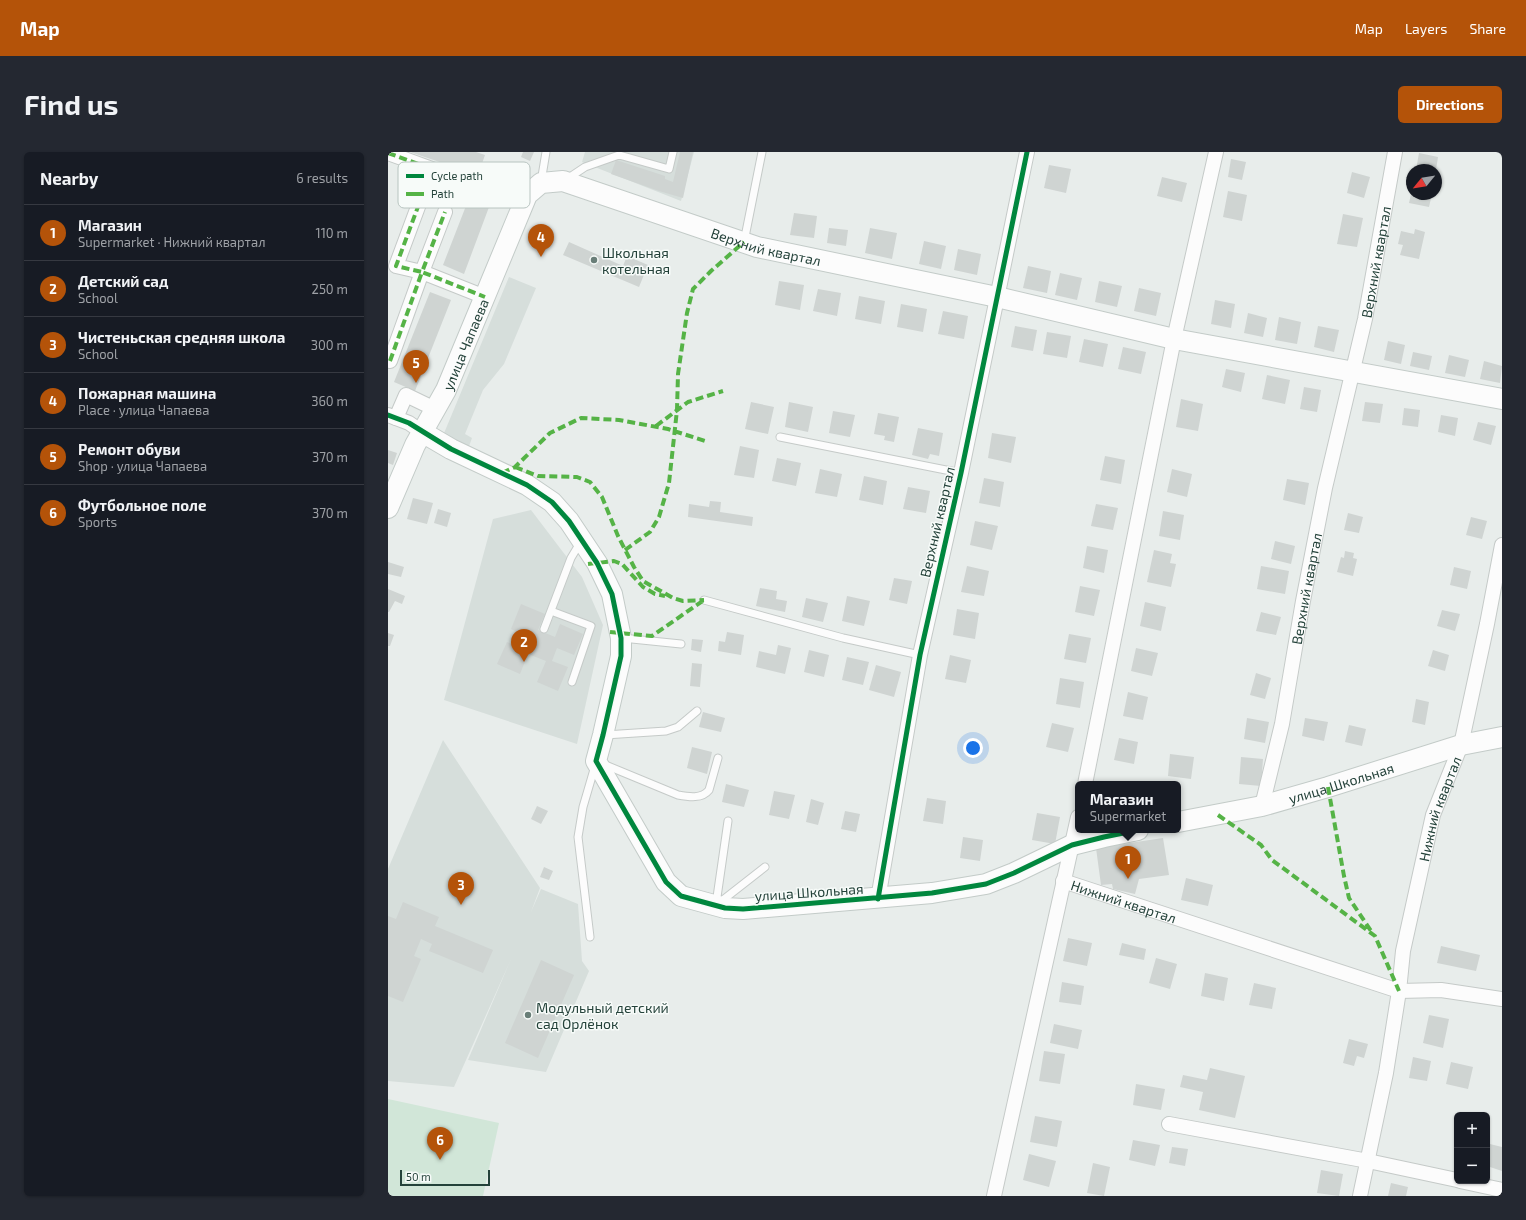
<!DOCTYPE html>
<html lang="en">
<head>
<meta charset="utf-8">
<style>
	body { margin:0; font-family:"Exo 2",sans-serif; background:#242831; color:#f1f3f6 }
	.controls { position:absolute; right:12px; bottom:12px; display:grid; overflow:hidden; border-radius:6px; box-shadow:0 1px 3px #0004 }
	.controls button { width:36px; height:36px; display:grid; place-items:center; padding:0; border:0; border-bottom:1px solid #363941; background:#171b24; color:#f1f3f6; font:20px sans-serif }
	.compass { position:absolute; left:1018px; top:12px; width:36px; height:36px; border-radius:50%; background:#171b24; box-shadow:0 1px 3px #0004; rotate:240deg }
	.scale { position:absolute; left:12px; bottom:10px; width:90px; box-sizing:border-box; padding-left:4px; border:2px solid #24423a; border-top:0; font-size:11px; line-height:14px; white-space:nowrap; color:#24423a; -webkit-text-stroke:3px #f7fbf9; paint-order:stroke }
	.you { position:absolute; left:585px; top:596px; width:14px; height:14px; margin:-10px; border:3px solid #fff; border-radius:50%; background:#1a73e8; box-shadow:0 0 0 6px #1a73e833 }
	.badge { display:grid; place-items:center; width:26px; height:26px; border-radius:50%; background:#b45309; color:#fff; font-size:13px; font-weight:700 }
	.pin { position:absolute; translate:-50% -33px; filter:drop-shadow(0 1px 2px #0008) }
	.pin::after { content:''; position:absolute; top:21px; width:14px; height:12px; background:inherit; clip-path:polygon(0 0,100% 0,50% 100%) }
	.popup { position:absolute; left:687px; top:629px; width:106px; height:52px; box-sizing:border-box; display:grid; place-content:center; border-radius:6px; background:#171b24; filter:drop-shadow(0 1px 3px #0005); font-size:13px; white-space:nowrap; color:#9ea1a6 }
	.popup b { font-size:15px; color:#f1f3f6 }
	.popup::after { content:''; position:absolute; left:50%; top:100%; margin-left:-8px; border:8px solid transparent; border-top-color:#171b24 }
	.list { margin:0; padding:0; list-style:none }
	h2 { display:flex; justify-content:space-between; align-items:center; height:52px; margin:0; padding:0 16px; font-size:17px }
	h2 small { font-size:13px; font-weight:400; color:#9ea1a6 }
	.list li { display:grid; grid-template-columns:26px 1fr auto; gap:12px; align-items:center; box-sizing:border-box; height:56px; padding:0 16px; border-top:1px solid #363941 }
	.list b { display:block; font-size:15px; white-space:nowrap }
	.list p { margin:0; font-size:13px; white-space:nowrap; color:#9ea1a6 }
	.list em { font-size:13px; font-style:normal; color:#9ea1a6 }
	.map { position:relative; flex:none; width:1114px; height:1044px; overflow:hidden; border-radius:6px }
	header { display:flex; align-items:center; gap:24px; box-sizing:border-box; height:56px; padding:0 20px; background:#b45309; color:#fff }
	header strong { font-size:19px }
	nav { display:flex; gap:22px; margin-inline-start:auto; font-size:14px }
	.intro { display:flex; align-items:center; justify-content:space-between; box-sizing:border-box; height:96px; padding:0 24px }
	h1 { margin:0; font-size:28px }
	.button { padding:10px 18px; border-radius:6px; background:#b45309; color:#fff; font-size:14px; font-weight:700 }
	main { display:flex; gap:24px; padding:0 24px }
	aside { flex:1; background:#171b24; border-radius:6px; box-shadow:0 1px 3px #0004 }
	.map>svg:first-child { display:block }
	.built { fill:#d6dedb }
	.green { fill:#d1e6d8 }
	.building { fill:#cfd4d2 }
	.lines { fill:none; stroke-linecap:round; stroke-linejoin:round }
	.lane-casing { stroke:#c5cac8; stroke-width:9 }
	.street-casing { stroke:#c5cac8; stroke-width:16 }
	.secondary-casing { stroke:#c3cbc8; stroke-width:22 }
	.lane { stroke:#fcfcfc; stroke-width:7 }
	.street { stroke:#fcfcfc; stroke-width:14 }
	.secondary { stroke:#fcfcfc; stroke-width:20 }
	.quiet { stroke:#55b346; stroke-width:4; stroke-dasharray:8 4; stroke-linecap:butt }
	.cycleway-casing { stroke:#f7fbf9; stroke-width:8 }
	.cycleway { stroke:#00873e; stroke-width:5 }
	.poi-dot { fill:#697e78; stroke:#f7fbf9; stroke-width:1.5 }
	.labels { text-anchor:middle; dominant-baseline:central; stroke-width:3; stroke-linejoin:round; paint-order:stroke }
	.street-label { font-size:14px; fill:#24423a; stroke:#f7fbf9 }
	.poi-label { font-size:14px; fill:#24423a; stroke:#f7fbf9; text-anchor:start }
	.key { fill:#f7fbf9; stroke:#b8c4c0; stroke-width:1 }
	.key-label { font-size:11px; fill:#24423a }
</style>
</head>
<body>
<header>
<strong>Map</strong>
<nav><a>Map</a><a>Layers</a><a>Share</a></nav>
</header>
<div class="intro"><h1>Find us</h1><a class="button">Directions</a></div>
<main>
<aside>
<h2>Nearby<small>6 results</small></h2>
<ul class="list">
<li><span class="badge">1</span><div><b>Магазин</b><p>Supermarket · Нижний квартал</p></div><em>110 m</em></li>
<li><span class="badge">2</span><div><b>Детский сад</b><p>School</p></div><em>250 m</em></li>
<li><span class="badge">3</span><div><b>Чистеньская средняя школа</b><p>School</p></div><em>300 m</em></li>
<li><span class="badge">4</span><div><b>Пожарная машина</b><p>Place · улица Чапаева</p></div><em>360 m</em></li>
<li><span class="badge">5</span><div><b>Ремонт обуви</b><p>Shop · улица Чапаева</p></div><em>370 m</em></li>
<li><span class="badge">6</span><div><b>Футбольное поле</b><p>Sports</p></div><em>370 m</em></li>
</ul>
</aside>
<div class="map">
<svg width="1114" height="1044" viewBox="0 0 1114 1044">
	<rect width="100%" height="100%" fill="#e8edeb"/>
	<path class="built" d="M197 0H306L293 49 194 10Z
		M121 125 148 136 116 212 95 238 77 282 84 286 80 297 54 286Z
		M143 358 194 425 215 473 189 592 56 548 105 367Z
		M55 588 152 736 143 760 153 737 190 752 194 809 201 819 158 920 80 908 123 807 66 935 0 929V717Z"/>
	<path class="green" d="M0 947 111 971 95 1044H0Z"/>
	<path class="building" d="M22 0H88L97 3 90 23Z
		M135 0H146L142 9 133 5Z
		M292 0H305L295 46 271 39 223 22 228 8 277 24V27L285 30Z
		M1031 1 1050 5 1048 18H1028Z
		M843 7 858 10 854 28 840 25Z
		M661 13 683 17 678 41 656 36Z
		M964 20 982 25 976 46 959 41Z
		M90 23 110 31 76 122 55 113Z
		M774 25 799 31 794 50 769 44Z
		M840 39 859 43 854 69 835 65Z
		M1023 42H1044L1041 55 1021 51Z
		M406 61 429 64 426 86 402 83Z
		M955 62 975 66 969 95 949 92Z
		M441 76 460 78 458 94 439 91Z
		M482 76 509 81 504 107 477 101Z
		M1027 77 1037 80 1031 107 1012 103 1015 93 1010 92 1013 79 1026 82Z
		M536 89 558 94 553 117 531 112Z
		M181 90 235 114 239 104 260 113 251 135 175 103Z
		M570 97 593 102 589 123 566 118Z
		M640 114 663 119 659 141 635 136Z
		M672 121 694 126 689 148 667 143Z
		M391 129 416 133 412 158 387 153Z
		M711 129 734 134 729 155 707 150Z
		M751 136 773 141 768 164 746 159Z
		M430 137 453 141 449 164 425 159Z
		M42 140 63 148 27 239 6 230Z
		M471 144 497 149 493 172 467 167Z
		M827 148 847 152 843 176 823 172Z
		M513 152 539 157 535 180 509 175Z
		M555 159 580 164 576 187 550 182Z
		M860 161 879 166 875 185 856 181Z
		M891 165 913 170 909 192 887 188Z
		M627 174 649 178 645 199 623 195Z
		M930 174 951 178 946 200 926 195Z
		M659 180 683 184 679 206 655 202Z
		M696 187 720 192 715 215 691 210Z
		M1000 189 1017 193 1013 212 996 208Z
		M735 195 758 200 753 222 730 217Z
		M1025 200 1044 204 1041 218 1022 214Z
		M1061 203 1081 208 1077 225 1057 221Z
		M1096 209 1114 214 1112 231 1092 227Z
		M838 217 857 221 853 240 834 235Z
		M879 223 902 228 897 252 874 247Z
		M916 235 933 238 929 260 912 257Z
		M793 247 815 252 810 279 788 275Z
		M363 250 386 255 380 282 357 277Z
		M401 250 425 255 420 280 397 275Z
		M977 250 995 252 992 271 974 269Z
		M1016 256 1032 258 1030 275 1014 273Z
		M445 259 467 263 462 285 441 281Z
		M490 261 511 265 506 290 496 288 497 284 486 282Z
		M1053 263 1070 266 1067 284 1050 280Z
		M1090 270 1108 274 1103 293 1085 288Z
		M530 276 555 281 551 304 542 302 540 307 524 303Z
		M604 281 628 285 623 311 600 306Z
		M352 294 371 298 366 326 346 323Z
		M0 298 9 301 5 313 0 311Z
		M717 304 737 308 733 332 712 328Z
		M389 306 413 311 408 334 384 329Z
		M432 317 454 322 449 345 427 341Z
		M784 317 804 322 799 345 779 340Z
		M476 324 499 329 495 353 471 348Z
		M596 326 616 330 612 355 591 351Z
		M899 327 921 331 917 353 895 348Z
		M520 335 542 339 538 361 515 357Z
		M25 346 45 351 39 372 19 367Z
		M322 349 333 350 332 360 365 365 364 374 300 365 301 352 321 355Z
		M708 352 730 356 725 378 703 374Z
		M50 357 63 361 59 375 46 371Z
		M775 359 796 363 792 388 771 384Z
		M960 361 975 365 971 381 956 378Z
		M1083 365 1099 369 1094 387 1078 383Z
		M587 369 610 374 604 398 582 393Z
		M887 389 907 394 903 412 883 407Z
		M699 394 720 398 716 421 695 416Z
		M766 398 784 402 782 411 788 412 783 435 759 430Z
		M957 399 966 401 965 406 969 407 965 424 949 420 953 405 956 406Z
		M0 410 16 415 13 425 0 422Z
		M579 414 601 419 596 444 573 440Z
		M873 414 901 419 897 442 869 437Z
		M1066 415 1083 419 1079 437 1062 433Z
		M506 426 524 429 519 452 501 448Z
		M692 434 712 438 706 464 687 460Z
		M372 436 389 439 388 447 399 449 397 460 368 454Z
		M0 437 17 444 14 452 7 449 1 460H0Z
		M459 444 482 449 476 474 454 469Z
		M418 446 440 451 435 470 414 465Z
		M757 450 778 455 773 479 752 474Z
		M133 452 157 462 150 478 167 485 172 472 195 482 186 503 169 496 164 509 180 515 170 539 149 530 158 509 140 502 132 522 109 512 119 490 135 497 140 485 123 477Z
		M569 457 591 461 587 487 565 483Z
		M1054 458 1072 462 1067 479 1049 474Z
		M873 460 893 465 888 483 868 479Z
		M339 480 356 483 353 503 330 499 331 489 337 490Z
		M0 481 6 483 2 494H0Z
		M681 482 703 486 698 511 676 507Z
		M304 487 315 488 313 500 303 498Z
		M390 493 403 496 397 522 368 515 371 499 388 503Z
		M748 496 770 501 764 524 743 519Z
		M421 498 441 503 436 525 416 520Z
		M1045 498 1061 503 1057 519 1040 514Z
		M562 503 583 508 578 531 557 527Z
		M459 505 481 510 475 533 454 528Z
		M304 511 314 512 312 535 302 534Z
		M488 513 513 520 506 545 481 538Z
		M868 521 883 526 877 547 862 543Z
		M672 526 696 530 692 556 668 552Z
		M740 540 760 545 755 568 735 564Z
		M1028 547 1041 550 1037 573 1024 570Z
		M315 560 337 566 333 580 311 575Z
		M859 566 881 570 877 591 856 587Z
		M917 566 940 570 936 589 914 584Z
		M664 571 686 576 680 600 658 595Z
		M961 573 978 577 974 594 957 590Z
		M731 586 750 590 746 612 726 608Z
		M304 595 324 600 319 622 299 616Z
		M782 602 806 605 803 627 780 624Z
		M853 605 875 607 873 634 851 632Z
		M338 632 361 638 356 655 334 650Z
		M386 639 407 643 401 667 381 663Z
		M539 646 558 649 555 672 535 669Z
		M423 647 436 651 430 673 418 670Z
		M149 654 160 659 153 672 143 667Z
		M457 659 472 662 468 680 453 677Z
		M649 661 672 665 667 692 644 688Z
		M575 685 595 688 592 709 572 706Z
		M775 686 781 723 751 727 747 742 725 737 724 732 713 733 708 696Z
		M156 715 165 719 161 728 152 725Z
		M798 726 825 733 820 754 793 748Z
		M15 750 51 765 47 774 105 798 95 821 41 799 44 792 33 787 26 804 33 807 15 850 0 844V764L8 767Z
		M680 786 704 791 699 814 675 809Z
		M734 791 758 797 756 808 731 803Z
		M1053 794 1092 803 1088 819 1049 811Z
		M768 806 789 812 782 837 761 831Z
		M153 808 186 823 150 906 117 891Z
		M817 821 840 826 836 849 813 844Z
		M674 830 696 834 693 853 671 850Z
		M866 831 888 836 884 857 861 853Z
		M1041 863 1061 867 1055 896 1035 891Z
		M666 872 694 878 690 897 662 891Z
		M961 887 980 892 976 906 969 904 966 914 955 911Z
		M656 899 677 902 672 932 651 929Z
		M1025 905 1043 909 1039 929 1021 926Z
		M1063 910 1085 915 1080 937 1058 932Z
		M822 916 857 924 847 966 811 958 815 940 792 935 795 923 819 928Z
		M748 932 777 937 773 958 745 953Z
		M647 964 674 969 669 995 642 990Z
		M745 988 772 993 767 1014 741 1008Z
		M1102 992 1114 995V1019L1099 1014Z
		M784 995 800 997 797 1014 781 1011Z
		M641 1002 668 1009 661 1035 635 1028Z
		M705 1011 722 1015 716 1044 699 1041Z
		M933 1018 955 1022 951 1044 929 1041Z
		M1003 1031 1020 1035 1018 1044H1000Z"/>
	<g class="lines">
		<defs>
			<path id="lane" d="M179 27 197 15 231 3 281 17 285 0
				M153 30 158 0
				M356 90 374 0
				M392 285 573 321
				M316 448 455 486 532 503
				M163 459 203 474 184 530
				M156 477 183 406 192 391
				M234 486 293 492
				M217 583 278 579 290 575 309 559
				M215 612 290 643C301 645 314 647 321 638L330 606
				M331 751 377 715
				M328 752 340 669
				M202 785 190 685 195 655 207 614"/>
			<g id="street">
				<path d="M0 1 44 17 8 114 34 120 57 60"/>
				<path d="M2 209 34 120 97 145"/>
				<path d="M0 263 21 271 34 280"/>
				<path d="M8 266 18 243 47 257"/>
				<path d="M697 632 786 187 828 0"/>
				<path id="s1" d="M874 654 894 572 915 449 937 336 977 167 1007 0"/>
				<path id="s2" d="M675 729 1011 839 1053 838 1114 847"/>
				<path d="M490 747 532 503 573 321 639 0"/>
				<path d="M781 972 980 1009 1069 1028"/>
				<path d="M1072 1029 1114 1038"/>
				<path d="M606 1044 690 665"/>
				<path id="s3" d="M972 1044 998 921 1011 839 1015 799 1045 663 1073 593 1099 472 1114 393"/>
			</g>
			<g id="secondary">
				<path d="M34 280 63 297 139 333 164 350 181 369 209 411 224 442 233 486V504L215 583 208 609 278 730 293 744 337 756 355 757 544 741 598 732 626 721 684 693 716 685 750 678"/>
				<path id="s4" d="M0 356 27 293 58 238 139 43 153 31 175 29 369 95 609 145 786 187 1114 247"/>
				<path id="s5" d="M790 670 874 654 940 635 1073 593 1114 585"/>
			</g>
		</defs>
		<use href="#lane" class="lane-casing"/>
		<use href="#street" class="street-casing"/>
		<use href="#secondary" class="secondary-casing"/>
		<use href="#lane" class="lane"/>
		<use href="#street" class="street"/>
		<use href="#secondary" class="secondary"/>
		<path class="quiet" d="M0 1 44 17 8 114 34 120 57 60
			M2 209 34 120 97 145
			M268 274 300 250 335 239
			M127 315 150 324 189 325 202 330 214 345 230 384 246 415 255 429 285 446 295 449 316 448
			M114 321 127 315 162 281 193 266 231 268 280 277 320 290
			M237 398 262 380 271 365 281 331 289 258 290 222 299 161 305 137 323 119 356 90
			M200 412 226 409 234 412 255 435 267 442 277 444
			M222 480 264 484 316 448
			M940 635 956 724 961 746 983 779
			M830 663 873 693 884 708 987 784 1011 839"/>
		<defs>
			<path id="cycleway" d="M0 263 21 271 63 297 139 333 164 350 181 369 209 411 224 442 233 486V504L215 583 208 609 278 730 293 744 337 756 355 757 544 741 598 732 626 721 684 693 716 685 750 678
				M490 747 532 503 573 321 639 0"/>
		</defs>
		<use href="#cycleway" class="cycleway-casing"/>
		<use href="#cycleway" class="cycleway"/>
	</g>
	<g class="poi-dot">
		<circle cx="206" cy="108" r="4"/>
		<circle cx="140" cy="863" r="4"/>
	</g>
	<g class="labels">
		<g class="street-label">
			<text stroke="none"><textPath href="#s4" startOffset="597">Верхний квартал</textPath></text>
			<text stroke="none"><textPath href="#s1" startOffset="556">Верхний квартал</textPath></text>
			<text stroke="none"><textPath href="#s4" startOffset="181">улица Чапаева</textPath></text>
			<text transform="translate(549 370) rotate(-77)">Верхний квартал</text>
			<text stroke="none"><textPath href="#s1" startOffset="222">Верхний квартал</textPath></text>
			<text stroke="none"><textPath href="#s5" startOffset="168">улица Школьная</textPath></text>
			<text stroke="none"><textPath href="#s3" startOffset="396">Нижний квартал</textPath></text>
			<text transform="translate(421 740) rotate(-4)">улица Школьная</text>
			<text stroke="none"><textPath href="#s2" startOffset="64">Нижний квартал</textPath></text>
		</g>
		<g class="poi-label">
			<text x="214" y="100">Школьная<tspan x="214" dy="16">котельная</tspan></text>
			<text x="148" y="855">Модульный детский<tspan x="148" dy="16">сад Орлёнок</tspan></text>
		</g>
	</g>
	<rect x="10" y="10" width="132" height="46" rx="6" class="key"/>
	<rect x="18" y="22" width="18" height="4" fill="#00873e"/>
	<rect x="18" y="40" width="18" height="4" fill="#55b346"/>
	<g class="key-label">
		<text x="43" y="28">Cycle path</text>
		<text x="43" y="46">Path</text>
	</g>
</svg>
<div class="controls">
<button>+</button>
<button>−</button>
</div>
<svg class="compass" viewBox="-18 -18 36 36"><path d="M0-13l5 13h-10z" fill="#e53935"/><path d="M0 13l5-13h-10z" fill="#9ea1a6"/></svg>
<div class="scale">50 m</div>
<div class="you"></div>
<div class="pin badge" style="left:740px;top:727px">1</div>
<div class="popup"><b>Магазин</b>Supermarket</div>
<div class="pin badge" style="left:136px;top:510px">2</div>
<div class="pin badge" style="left:73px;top:753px">3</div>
<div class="pin badge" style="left:153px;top:105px">4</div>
<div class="pin badge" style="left:28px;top:231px">5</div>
<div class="pin badge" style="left:52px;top:1008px">6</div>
</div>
</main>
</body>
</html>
